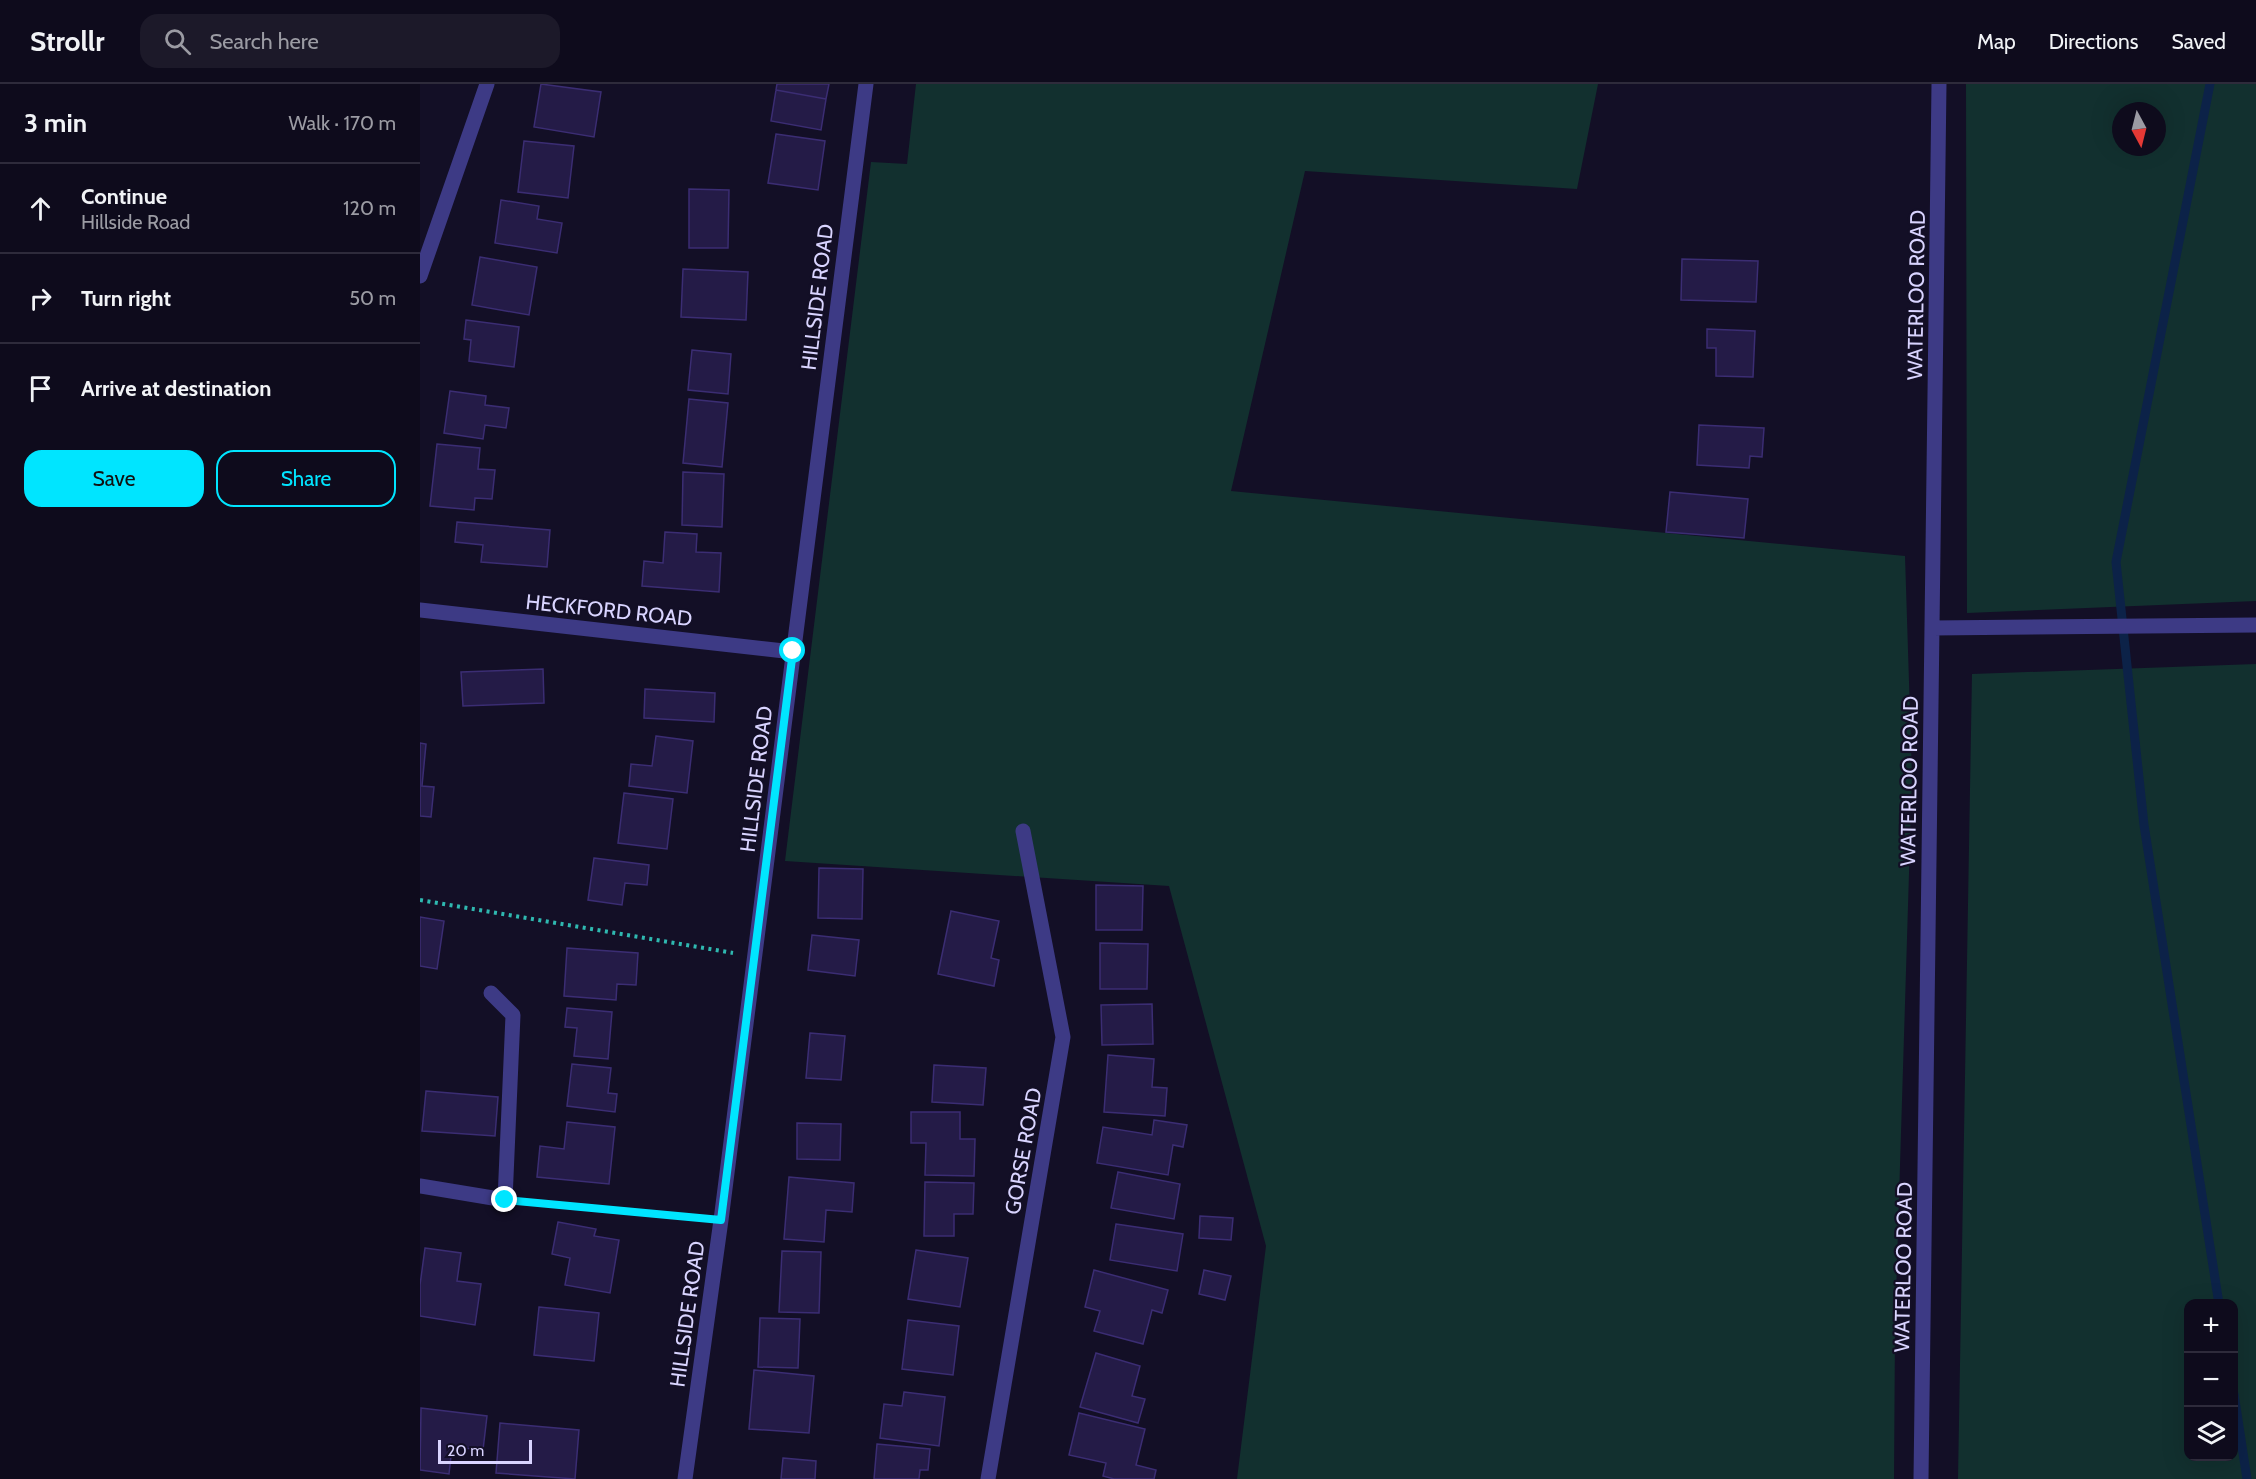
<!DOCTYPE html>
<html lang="en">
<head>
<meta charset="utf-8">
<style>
	body { margin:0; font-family:Cabin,sans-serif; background:#1c1929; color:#f1f3f6 }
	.controls { position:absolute; right:18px; bottom:18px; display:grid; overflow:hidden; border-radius:12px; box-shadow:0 6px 24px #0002 }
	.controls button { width:54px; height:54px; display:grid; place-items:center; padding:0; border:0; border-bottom:2px solid #2e2b3b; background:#0e0b1c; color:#f1f3f6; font:30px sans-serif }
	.compass { position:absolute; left:1692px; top:18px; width:54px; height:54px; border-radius:50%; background:#0e0b1c; box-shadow:0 6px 24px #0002; rotate:173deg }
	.scale { position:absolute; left:18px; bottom:15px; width:94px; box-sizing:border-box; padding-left:6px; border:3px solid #d9d4ff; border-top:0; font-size:16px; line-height:21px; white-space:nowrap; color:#d9d4ff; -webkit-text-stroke:4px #130f26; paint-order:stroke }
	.stop { position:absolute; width:18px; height:18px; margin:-14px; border:4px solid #00e5ff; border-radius:50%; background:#fff }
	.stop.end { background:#00e5ff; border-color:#fff; box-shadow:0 2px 6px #0008 }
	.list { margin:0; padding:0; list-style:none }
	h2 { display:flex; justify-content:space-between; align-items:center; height:78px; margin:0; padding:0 24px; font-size:26px }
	h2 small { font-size:20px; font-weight:400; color:#9b9ba3 }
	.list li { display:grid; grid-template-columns:39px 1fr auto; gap:18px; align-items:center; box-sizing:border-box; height:90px; padding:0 24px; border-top:2px solid #2e2b3b }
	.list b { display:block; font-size:22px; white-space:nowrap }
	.list p { margin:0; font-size:20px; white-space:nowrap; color:#9b9ba3 }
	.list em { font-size:20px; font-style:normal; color:#9b9ba3 }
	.actions { display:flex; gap:12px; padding:18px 24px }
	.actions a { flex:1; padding:14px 0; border:2px solid #00e5ff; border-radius:18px; text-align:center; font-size:21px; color:#00e5ff }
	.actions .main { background:#00e5ff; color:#111 }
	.icon { flex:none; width:33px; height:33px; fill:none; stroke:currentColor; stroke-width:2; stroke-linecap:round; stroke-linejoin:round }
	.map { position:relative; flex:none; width:1836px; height:1395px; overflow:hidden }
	header { display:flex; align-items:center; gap:36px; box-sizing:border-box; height:84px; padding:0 30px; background:#0e0b1c; border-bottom:2px solid #2e2b3b }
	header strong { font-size:28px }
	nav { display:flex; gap:33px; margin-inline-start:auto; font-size:21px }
	.search { width:420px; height:54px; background:#1c1929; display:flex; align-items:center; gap:15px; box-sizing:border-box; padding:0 21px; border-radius:18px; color:#9b9ba3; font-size:22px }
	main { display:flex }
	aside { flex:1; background:#0e0b1c }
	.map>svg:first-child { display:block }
	.green { fill:#12302f; fill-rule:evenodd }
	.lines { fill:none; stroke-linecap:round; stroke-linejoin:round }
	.stream { stroke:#0c2248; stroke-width:9 }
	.building { fill:#241b47; stroke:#3b2d73; stroke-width:1.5 }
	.path { stroke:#2fb8b0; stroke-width:4; stroke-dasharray:3 4.5; stroke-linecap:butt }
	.minor { stroke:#3d3a85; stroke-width:15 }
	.route { stroke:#00e5ff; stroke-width:8 }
	.labels { text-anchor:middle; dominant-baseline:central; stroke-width:4.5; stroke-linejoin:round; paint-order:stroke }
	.street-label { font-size:21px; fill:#d9d4ff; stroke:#130f26 }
</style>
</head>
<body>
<header>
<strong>Strollr</strong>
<div class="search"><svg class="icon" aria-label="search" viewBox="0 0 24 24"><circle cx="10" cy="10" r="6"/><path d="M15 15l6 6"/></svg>Search here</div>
<nav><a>Map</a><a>Directions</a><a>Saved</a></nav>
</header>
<main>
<aside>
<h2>3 min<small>Walk · 170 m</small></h2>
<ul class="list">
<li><svg class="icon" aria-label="ahead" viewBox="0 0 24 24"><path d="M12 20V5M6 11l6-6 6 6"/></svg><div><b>Continue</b><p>Hillside Road</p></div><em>120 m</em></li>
<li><svg class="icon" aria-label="right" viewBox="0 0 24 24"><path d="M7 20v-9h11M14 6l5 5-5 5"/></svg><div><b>Turn right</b></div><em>50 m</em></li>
<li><svg class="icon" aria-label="arrive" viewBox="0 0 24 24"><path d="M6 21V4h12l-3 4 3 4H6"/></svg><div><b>Arrive at destination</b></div></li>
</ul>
<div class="actions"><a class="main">Save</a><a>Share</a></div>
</aside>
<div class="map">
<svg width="1836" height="1395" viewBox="0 0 1836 1395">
	<rect width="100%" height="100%" fill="#130f26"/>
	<path class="green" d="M496 0H1178L1157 105 885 87 811 407 1485 472 1492 692 1475 1244 1474 1395H817L846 1162 749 802 365 777 451 78 487 80Z
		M1546 0H1836V517L1547 529ZM1701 27H1737V63H1701Z
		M1836 580V1395H1538L1552 590ZM1768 1220H1814V1372H1768Z"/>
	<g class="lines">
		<path class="stream" d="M1790 0 1696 478 1724 741 1799 1220
			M1814 1310 1827 1395"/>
	</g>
	<path class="building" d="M121 0 181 8 174 53 114 43Z
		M357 0H409L406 15 356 6Z
		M356 6 406 15 401 46 351 37Z
		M356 50 405 57 398 106 348 99Z
		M104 57 154 62 148 114 98 108Z
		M269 105 309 106 308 164H269Z
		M81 116 119 122 117 135 142 139 137 169 75 159Z
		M60 173 117 183 109 231 52 221Z
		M1262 175 1338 177 1336 218 1261 216Z
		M263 185 328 188 326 236 261 233Z
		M46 236 99 243 94 283 49 277 51 256 44 255Z
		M1287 245 1335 247 1333 293 1296 292V264H1287Z
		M272 266 311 270 308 310 268 306Z
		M30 307 66 312 65 321 89 324 86 344 65 341 63 355 24 349Z
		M269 315 308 319 302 383 263 379Z
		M1279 341 1344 344 1342 373 1330 372 1329 384 1277 381Z
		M17 360 60 364 58 385 75 386 72 415 55 414 54 426 10 422Z
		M263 388 304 390 302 443 262 441Z
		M1250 408 1328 415 1324 454 1246 448Z
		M37 438 130 446 127 483 61 478 63 461 35 458Z
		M245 448 277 450 276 468 301 469 299 508 222 502 224 477 243 479Z
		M123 585 124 619 43 622 41 588Z
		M225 605 295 609 294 638 224 634Z
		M236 652 273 657 267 709 209 702 211 680 232 682Z
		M0 659 6 660 2 702 14 703 11 733 0 732Z
		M204 709 253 715 247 765 198 759Z
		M174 774 229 781 227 801 205 799 202 821 168 816Z
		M399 784 443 785 442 835 398 834Z
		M676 801 723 802 722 846H676Z
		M531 827 579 837 571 874 579 876 574 902 518 890Z
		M0 833 24 837 17 885 0 882Z
		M392 851 439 856 435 892 388 886Z
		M680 859 728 860 727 905H680Z
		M147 864 218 869 216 901 197 900 196 916 144 912Z
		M732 920 733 960 682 961 681 921Z
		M147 924 192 928 188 975 154 972 157 944 145 943Z
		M390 949 425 952 421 996 386 994Z
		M688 971 734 975 732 1003 747 1004 745 1032 684 1028Z
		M152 980 191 984 188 1009 197 1010 195 1028 147 1022Z
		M514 981 566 984 563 1021 512 1018Z
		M6 1007 78 1013 75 1052 2 1047Z
		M491 1028H540V1055H555L554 1092 505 1091 506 1059H491Z
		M734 1036 767 1041 763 1063 753 1061 748 1091 677 1079 683 1043 732 1051Z
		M147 1038 195 1043 189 1100 117 1093 120 1062 144 1065Z
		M377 1039 421 1040 420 1076 377 1075Z
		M698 1088 760 1100 754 1135 691 1124Z
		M369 1093 434 1099 432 1128 406 1126 404 1158 364 1155Z
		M505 1098 554 1099 553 1130H534V1152H504Z
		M780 1132 813 1134 811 1156 779 1154Z
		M138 1138 176 1145 174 1152 199 1156 190 1209 145 1201 150 1174 132 1170Z
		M696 1140 763 1150 757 1187 690 1176Z
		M5 1164 41 1169 37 1197 61 1200 55 1241 0 1232V1201Z
		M496 1166 548 1174 540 1223 488 1215Z
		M362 1167 401 1168 399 1229 359 1228Z
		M674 1186 748 1206 742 1229 732 1226 723 1260 674 1247 680 1227 665 1223Z
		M784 1186 811 1192 805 1216 779 1210Z
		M119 1223 179 1229 174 1277 114 1271Z
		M340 1234 380 1235 378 1284 338 1283Z
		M488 1236 539 1242 533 1291 482 1285Z
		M676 1269 720 1282 712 1312 725 1315 718 1339 660 1323Z
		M334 1286 394 1292 389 1349 329 1345Z
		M484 1308 525 1313 519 1362 460 1354 464 1320 482 1322Z
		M1 1324 67 1332 63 1366 32 1363 29 1390 0 1386Z
		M659 1329 725 1345 716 1381 736 1386 734 1395H694L683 1392 686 1379 649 1371Z
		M80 1339 159 1346 155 1395 76 1389Z
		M457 1360 510 1365 508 1386H500L499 1395H454Z
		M363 1374 396 1377 395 1395H361Z"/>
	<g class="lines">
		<path class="path" d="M0 816 313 869
			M108 1118 279 1134"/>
		<path class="minor" d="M0 192 67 0
			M0 526 373 568
			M1512 544 1836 541
			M0 1102 85 1116 93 931 71 909
			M265 1395 301 1136 446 0
			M568 1395 643 953 603 747
			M1501 1395 1519 0"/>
	</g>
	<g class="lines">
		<path class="route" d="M85 1116 301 1136 373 567"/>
	</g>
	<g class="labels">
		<g class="street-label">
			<text transform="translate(1496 211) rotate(-89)">WATERLOO ROAD</text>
			<text transform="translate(397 213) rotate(-83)">HILLSIDE ROAD</text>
			<text transform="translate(189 526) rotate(6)">HECKFORD ROAD</text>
			<text transform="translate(336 695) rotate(-83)">HILLSIDE ROAD</text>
			<text transform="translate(1489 697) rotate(-89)">WATERLOO ROAD</text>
			<text transform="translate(603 1067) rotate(-80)">GORSE ROAD</text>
			<text transform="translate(1483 1183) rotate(-89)">WATERLOO ROAD</text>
			<text transform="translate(267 1230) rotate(-82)">HILLSIDE ROAD</text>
		</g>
	</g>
</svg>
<div class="controls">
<button>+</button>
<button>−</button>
<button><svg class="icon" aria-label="layers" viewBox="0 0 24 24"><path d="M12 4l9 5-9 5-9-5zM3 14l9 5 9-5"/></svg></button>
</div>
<svg class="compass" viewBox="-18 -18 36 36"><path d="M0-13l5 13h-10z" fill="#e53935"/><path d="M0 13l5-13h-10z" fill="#9b9ba3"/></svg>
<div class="scale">20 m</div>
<div class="stop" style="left:373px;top:567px"></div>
<div class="stop end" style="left:85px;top:1116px"></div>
</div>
</main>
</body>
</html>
